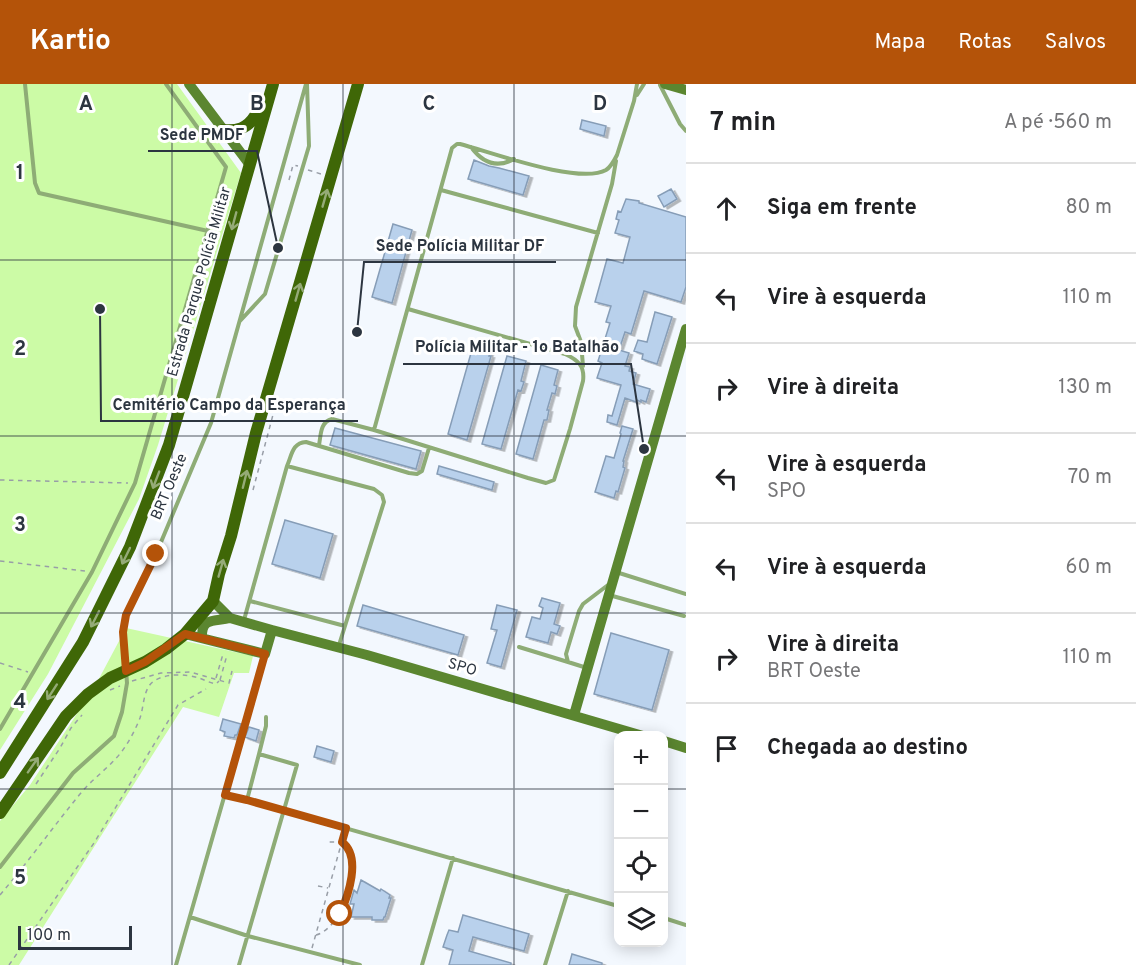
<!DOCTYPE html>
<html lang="pt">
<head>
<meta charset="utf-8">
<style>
	body { margin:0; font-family:Overpass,sans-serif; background:#f6f6f6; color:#202124 }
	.controls { position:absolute; right:18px; bottom:18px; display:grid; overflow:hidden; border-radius:12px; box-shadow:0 3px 15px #0003 }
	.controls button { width:54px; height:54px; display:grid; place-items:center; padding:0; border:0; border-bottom:2px solid #e0e0e0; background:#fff; color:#202124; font:30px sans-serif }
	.scale { position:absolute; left:18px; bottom:15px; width:114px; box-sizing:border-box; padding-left:6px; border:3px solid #2c3540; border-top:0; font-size:16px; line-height:21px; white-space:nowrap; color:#2c3540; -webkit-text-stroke:4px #fff; paint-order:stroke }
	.stop { position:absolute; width:18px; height:18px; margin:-14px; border:4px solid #b45309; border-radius:50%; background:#fff }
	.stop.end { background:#b45309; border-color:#fff; box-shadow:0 2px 6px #0008 }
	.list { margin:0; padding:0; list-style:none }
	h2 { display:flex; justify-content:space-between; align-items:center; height:78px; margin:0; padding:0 24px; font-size:26px }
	h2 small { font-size:20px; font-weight:400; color:#757577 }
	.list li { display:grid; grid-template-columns:39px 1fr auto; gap:18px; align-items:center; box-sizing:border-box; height:90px; padding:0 24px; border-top:2px solid #e0e0e0 }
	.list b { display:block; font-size:22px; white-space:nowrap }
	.list p { margin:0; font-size:20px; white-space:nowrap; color:#757577 }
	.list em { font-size:20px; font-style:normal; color:#757577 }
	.icon { flex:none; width:33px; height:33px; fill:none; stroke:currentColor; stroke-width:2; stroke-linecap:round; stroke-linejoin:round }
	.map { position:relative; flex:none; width:686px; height:881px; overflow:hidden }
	header { display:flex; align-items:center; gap:36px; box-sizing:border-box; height:84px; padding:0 30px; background:#b45309; color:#fff }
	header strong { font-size:28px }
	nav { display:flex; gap:33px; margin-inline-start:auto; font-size:21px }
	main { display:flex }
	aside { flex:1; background:#fff }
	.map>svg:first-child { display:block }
	.green { fill:#ccfba6 }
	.building { fill:#b9d1ec; stroke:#869db7; stroke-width:1.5; filter:url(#shadow) }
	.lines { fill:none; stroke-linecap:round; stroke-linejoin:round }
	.path { stroke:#989ea7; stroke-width:1.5; stroke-dasharray:4.5 4.5; stroke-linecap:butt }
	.lane { stroke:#8eac76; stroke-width:4 }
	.secondary { stroke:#5b8630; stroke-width:10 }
	.primary { stroke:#3f6707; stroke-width:12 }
	.oneway { stroke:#95ab77 }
	.route { stroke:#b45309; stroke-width:8 }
	.grid { fill:none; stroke:#2c3540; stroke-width:1.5; stroke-opacity:0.55 }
	.labels { text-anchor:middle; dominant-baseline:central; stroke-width:6; stroke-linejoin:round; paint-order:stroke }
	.street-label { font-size:15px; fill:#2c3540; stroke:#fff }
	.grid-label { font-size:20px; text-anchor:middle; font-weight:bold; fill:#2c3540; stroke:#fff; stroke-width:6; stroke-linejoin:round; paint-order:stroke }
	.leader { fill:none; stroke:#2c3540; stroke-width:2 }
	.callout-dot { fill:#2c3540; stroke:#fff; stroke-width:2 }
	.callout-label { font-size:16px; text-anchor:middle; font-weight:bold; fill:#2c3540; stroke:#fff; stroke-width:6; stroke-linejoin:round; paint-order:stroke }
</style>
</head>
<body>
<header>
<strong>Kartio</strong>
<nav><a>Mapa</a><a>Rotas</a><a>Salvos</a></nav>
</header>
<main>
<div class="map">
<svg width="686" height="881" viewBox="0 0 686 881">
	<defs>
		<filter id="shadow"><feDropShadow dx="3.5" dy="2" stdDeviation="0" flood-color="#0004"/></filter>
	</defs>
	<rect width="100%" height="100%" fill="#f3f8fe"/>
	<path class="green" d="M0 0H177L241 89 158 361 139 415 48 590 0 666Z
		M126 544 253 572 249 589H234L219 633 183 623 19 881H0V737L30 701 94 604Z"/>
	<path class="building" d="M582 36 606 42 604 52 580 45Z
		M474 76 489 82 499 84 529 92 523 111 468 95Z
		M671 105 677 115 664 123 658 112Z
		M626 115 639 117V119L686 133V203L681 218 644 207 631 250 625 248 619 266 629 269 625 282 630 283 629 287 636 289 633 300 650 305 646 318 641 316V318L637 316 636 318 625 314 617 341 607 338 608 331 612 332 621 301 597 294 602 279 598 277 610 239 606 238 611 222 595 218 607 175 623 179 630 153 615 149 619 136 616 135 618 127 621 128Z
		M393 140 412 146 392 219 372 213Z
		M655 228 672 233 657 280 642 275 643 270 634 267 638 256 647 258Z
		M473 262 490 267 489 272H491L467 356 448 350Z
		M507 272 526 277 521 297 524 298 521 307 518 306 501 365 482 360Z
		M541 281 558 286 554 301 557 302 555 310 552 309 547 326H549L547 336H544L533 375 516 370Z
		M622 342 633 345 623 377H624L623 383 625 384 618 408 616 407 614 414 595 408 606 372 614 374 621 350 620 349Z
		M335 344 421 367 416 385 330 361Z
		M439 382 494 398 492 406 437 390Z
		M285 436 333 450 320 494 272 480Z
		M542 514 560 519 554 540 560 542 557 550 551 548 548 559 526 553 532 533 540 535 543 524 539 522Z
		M363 521 464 551 458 571 357 542Z
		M497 521 517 526 501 583 487 579 497 546 491 545Z
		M611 549 669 566 652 626 594 610Z
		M223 635 241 640 237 651H235L234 654 224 652 225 648 220 646Z
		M249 643 259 646 256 657 245 653Z
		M317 662 334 667 331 678 314 673Z
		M361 796 380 807 381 805 390 811 389 814H391L385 833H384L383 836H372V833H351L354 820H350L354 806 357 809Z
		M463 831 529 850 524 867 473 853 469 867 511 879V881H449L453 866 443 863 447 851 449 846 458 848Z
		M572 870 602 879V881H569Z"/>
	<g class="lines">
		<path class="path" d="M308 86 321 90
			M289 96 293 81 298 82
			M0 396 128 399
			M253 406 274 327
			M0 477 85 487
			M0 579 28 588
			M216 594 223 570
			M220 596 227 571
			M132 597 161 589 190 588 229 599 232 587
			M110 606 120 602
			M36 700 60 664 71 644 82 631
			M318 802 328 804
			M0 811C28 778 53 743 80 710 94 693 113 681 125 663 131 654 136 644 140 634 144 623 143 604 154 597 166 589 186 590 199 594 205 596 210 599 216 600L219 597
			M316 851C343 844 362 783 347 762 343 757 335 758 329 758
			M312 864 344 750
			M9 881 94 759 178 621 206 605"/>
		<path class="lane" d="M25 0 35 99 39 109 208 147
			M660 1 680 40 686 47
			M637 11 644 0
			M471 63C482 78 496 85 514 75
			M441 106 598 149
			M240 237 265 210 309 62 307 0
			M583 282 581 258 575 242 576 223 612 100 616 77
			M374 346 452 64 457 60H460C491 68 579 101 606 86 611 83 614 77 617 71L634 17 637 0
			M319 361C321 351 320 338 332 335L374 346 528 394 546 399 554 396 570 345 583 297C585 282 578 276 565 270L408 225
			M287 382 374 405 382 411 384 418 339 561
			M616 488 686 510
			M609 511 684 532
			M250 517 345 542
			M244 536 287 382C292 371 292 359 306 358L409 389 417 390 422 387 429 364
			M519 563 568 578
			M587 584 568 578 566 570 579 527 583 520 608 501
			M0 645 92 488 135 399 226 83 166 0
			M259 670 266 642V633
			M225 711 247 716 618 822
			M0 783 73 689 114 652 122 628 127 599 123 548 126 531 156 470 211 339 306 0
			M190 833 248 852 360 881
			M664 834 686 841
			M176 881 265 570
			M239 881 297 681 259 670 247 716
			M422 881 453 774
			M545 881 568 807"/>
		<path class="secondary" d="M189 0 250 81
			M665 0 686 6
			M213 517 230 534 272 546 367 571 643 652
			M185 550 265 570 272 546
			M202 554C201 532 216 538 230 534
			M574 631 686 245
			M664 657 686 664"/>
		<path class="primary" d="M223 46C237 47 247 45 255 32 258 27 260 23 264 19
			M0 689 83 558 130 463 169 361 273 0
			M0 729 66 632 88 610 110 594 145 578 166 565 185 550 213 517 219 490 231 452 256 349 358 0"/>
	</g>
	<defs><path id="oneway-shaft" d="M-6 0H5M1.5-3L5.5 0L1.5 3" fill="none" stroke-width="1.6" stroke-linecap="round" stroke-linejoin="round" transform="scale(1.5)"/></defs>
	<g class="oneway">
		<use href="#oneway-shaft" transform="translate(325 114) rotate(-74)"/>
		<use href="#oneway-shaft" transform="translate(234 137) rotate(105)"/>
		<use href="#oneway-shaft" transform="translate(298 208) rotate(-74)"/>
		<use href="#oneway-shaft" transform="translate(245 395) rotate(-76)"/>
		<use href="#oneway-shaft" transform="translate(156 396) rotate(111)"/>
		<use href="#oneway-shaft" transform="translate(126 472) rotate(116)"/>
		<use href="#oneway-shaft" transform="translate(221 484) rotate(-74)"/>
		<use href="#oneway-shaft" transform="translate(95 535) rotate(117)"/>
		<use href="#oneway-shaft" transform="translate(52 608) rotate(123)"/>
		<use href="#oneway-shaft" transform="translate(33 681) rotate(-55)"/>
	</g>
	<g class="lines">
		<path class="route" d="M156 470 126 531 123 548 126 587 145 578 185 550 265 570 225 711 247 716 346 744 342 758C362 773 348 812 340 830"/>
	</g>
	<path class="grid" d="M172 0V881M343 0V881M514 0V881M0 176H686M0 352H686M0 529H686M0 705H618M664 705H686"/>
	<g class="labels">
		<g class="street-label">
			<text transform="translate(200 198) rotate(-74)">Estrada Parque Polícia Militar</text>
			<text transform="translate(170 403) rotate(-67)">BRT Oeste</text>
			<text transform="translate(462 584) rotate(16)">SPO</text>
		</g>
	</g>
	<g class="grid-label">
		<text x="86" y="26">A</text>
		<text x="257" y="26">B</text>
		<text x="429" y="26">C</text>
		<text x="600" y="26">D</text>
		<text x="20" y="95">1</text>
		<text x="20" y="271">2</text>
		<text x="20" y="447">3</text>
		<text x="20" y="624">4</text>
		<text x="20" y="800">5</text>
	</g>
	<path class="leader" d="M278 164L257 67H148M357 248L364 178H556M644 365L631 280H403M100 225L101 337H358"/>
	<g class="callout-dot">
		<circle cx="278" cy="164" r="6"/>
		<circle cx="357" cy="248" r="6"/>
		<circle cx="644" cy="365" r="6"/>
		<circle cx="100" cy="225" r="6"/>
	</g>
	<g class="callout-label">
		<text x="202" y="56">Sede PMDF</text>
		<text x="460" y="167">Sede Polícia Militar DF</text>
		<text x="517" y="268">Polícia Militar - 1o Batalhão</text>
		<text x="229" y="326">Cemitério Campo da Esperança</text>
	</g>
</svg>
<div class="controls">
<button>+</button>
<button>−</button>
<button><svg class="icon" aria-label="locate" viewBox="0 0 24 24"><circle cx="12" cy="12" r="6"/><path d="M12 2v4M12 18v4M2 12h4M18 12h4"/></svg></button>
<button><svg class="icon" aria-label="layers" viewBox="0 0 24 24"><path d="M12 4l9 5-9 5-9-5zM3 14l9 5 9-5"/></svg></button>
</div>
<div class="scale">100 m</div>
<div class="stop" style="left:340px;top:830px"></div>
<div class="stop end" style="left:156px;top:470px"></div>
</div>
<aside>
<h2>7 min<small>A pé · 560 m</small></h2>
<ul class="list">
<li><svg class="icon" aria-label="ahead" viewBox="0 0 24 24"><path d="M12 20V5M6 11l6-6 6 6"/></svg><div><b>Siga em frente</b></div><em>80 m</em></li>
<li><svg class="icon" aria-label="left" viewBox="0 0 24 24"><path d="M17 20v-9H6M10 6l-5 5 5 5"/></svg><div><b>Vire à esquerda</b></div><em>110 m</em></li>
<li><svg class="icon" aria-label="right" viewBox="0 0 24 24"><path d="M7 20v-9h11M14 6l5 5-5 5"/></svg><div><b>Vire à direita</b></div><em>130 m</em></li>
<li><svg class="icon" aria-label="left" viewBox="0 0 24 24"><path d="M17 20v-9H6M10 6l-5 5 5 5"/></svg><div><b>Vire à esquerda</b><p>SPO</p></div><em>70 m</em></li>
<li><svg class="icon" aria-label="left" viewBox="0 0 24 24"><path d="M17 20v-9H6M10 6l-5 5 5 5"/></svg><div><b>Vire à esquerda</b></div><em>60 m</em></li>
<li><svg class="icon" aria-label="right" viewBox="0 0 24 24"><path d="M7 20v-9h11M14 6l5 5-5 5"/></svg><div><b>Vire à direita</b><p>BRT Oeste</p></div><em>110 m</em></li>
<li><svg class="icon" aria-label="arrive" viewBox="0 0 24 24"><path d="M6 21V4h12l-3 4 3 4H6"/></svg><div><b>Chegada ao destino</b></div></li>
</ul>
</aside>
</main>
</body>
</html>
